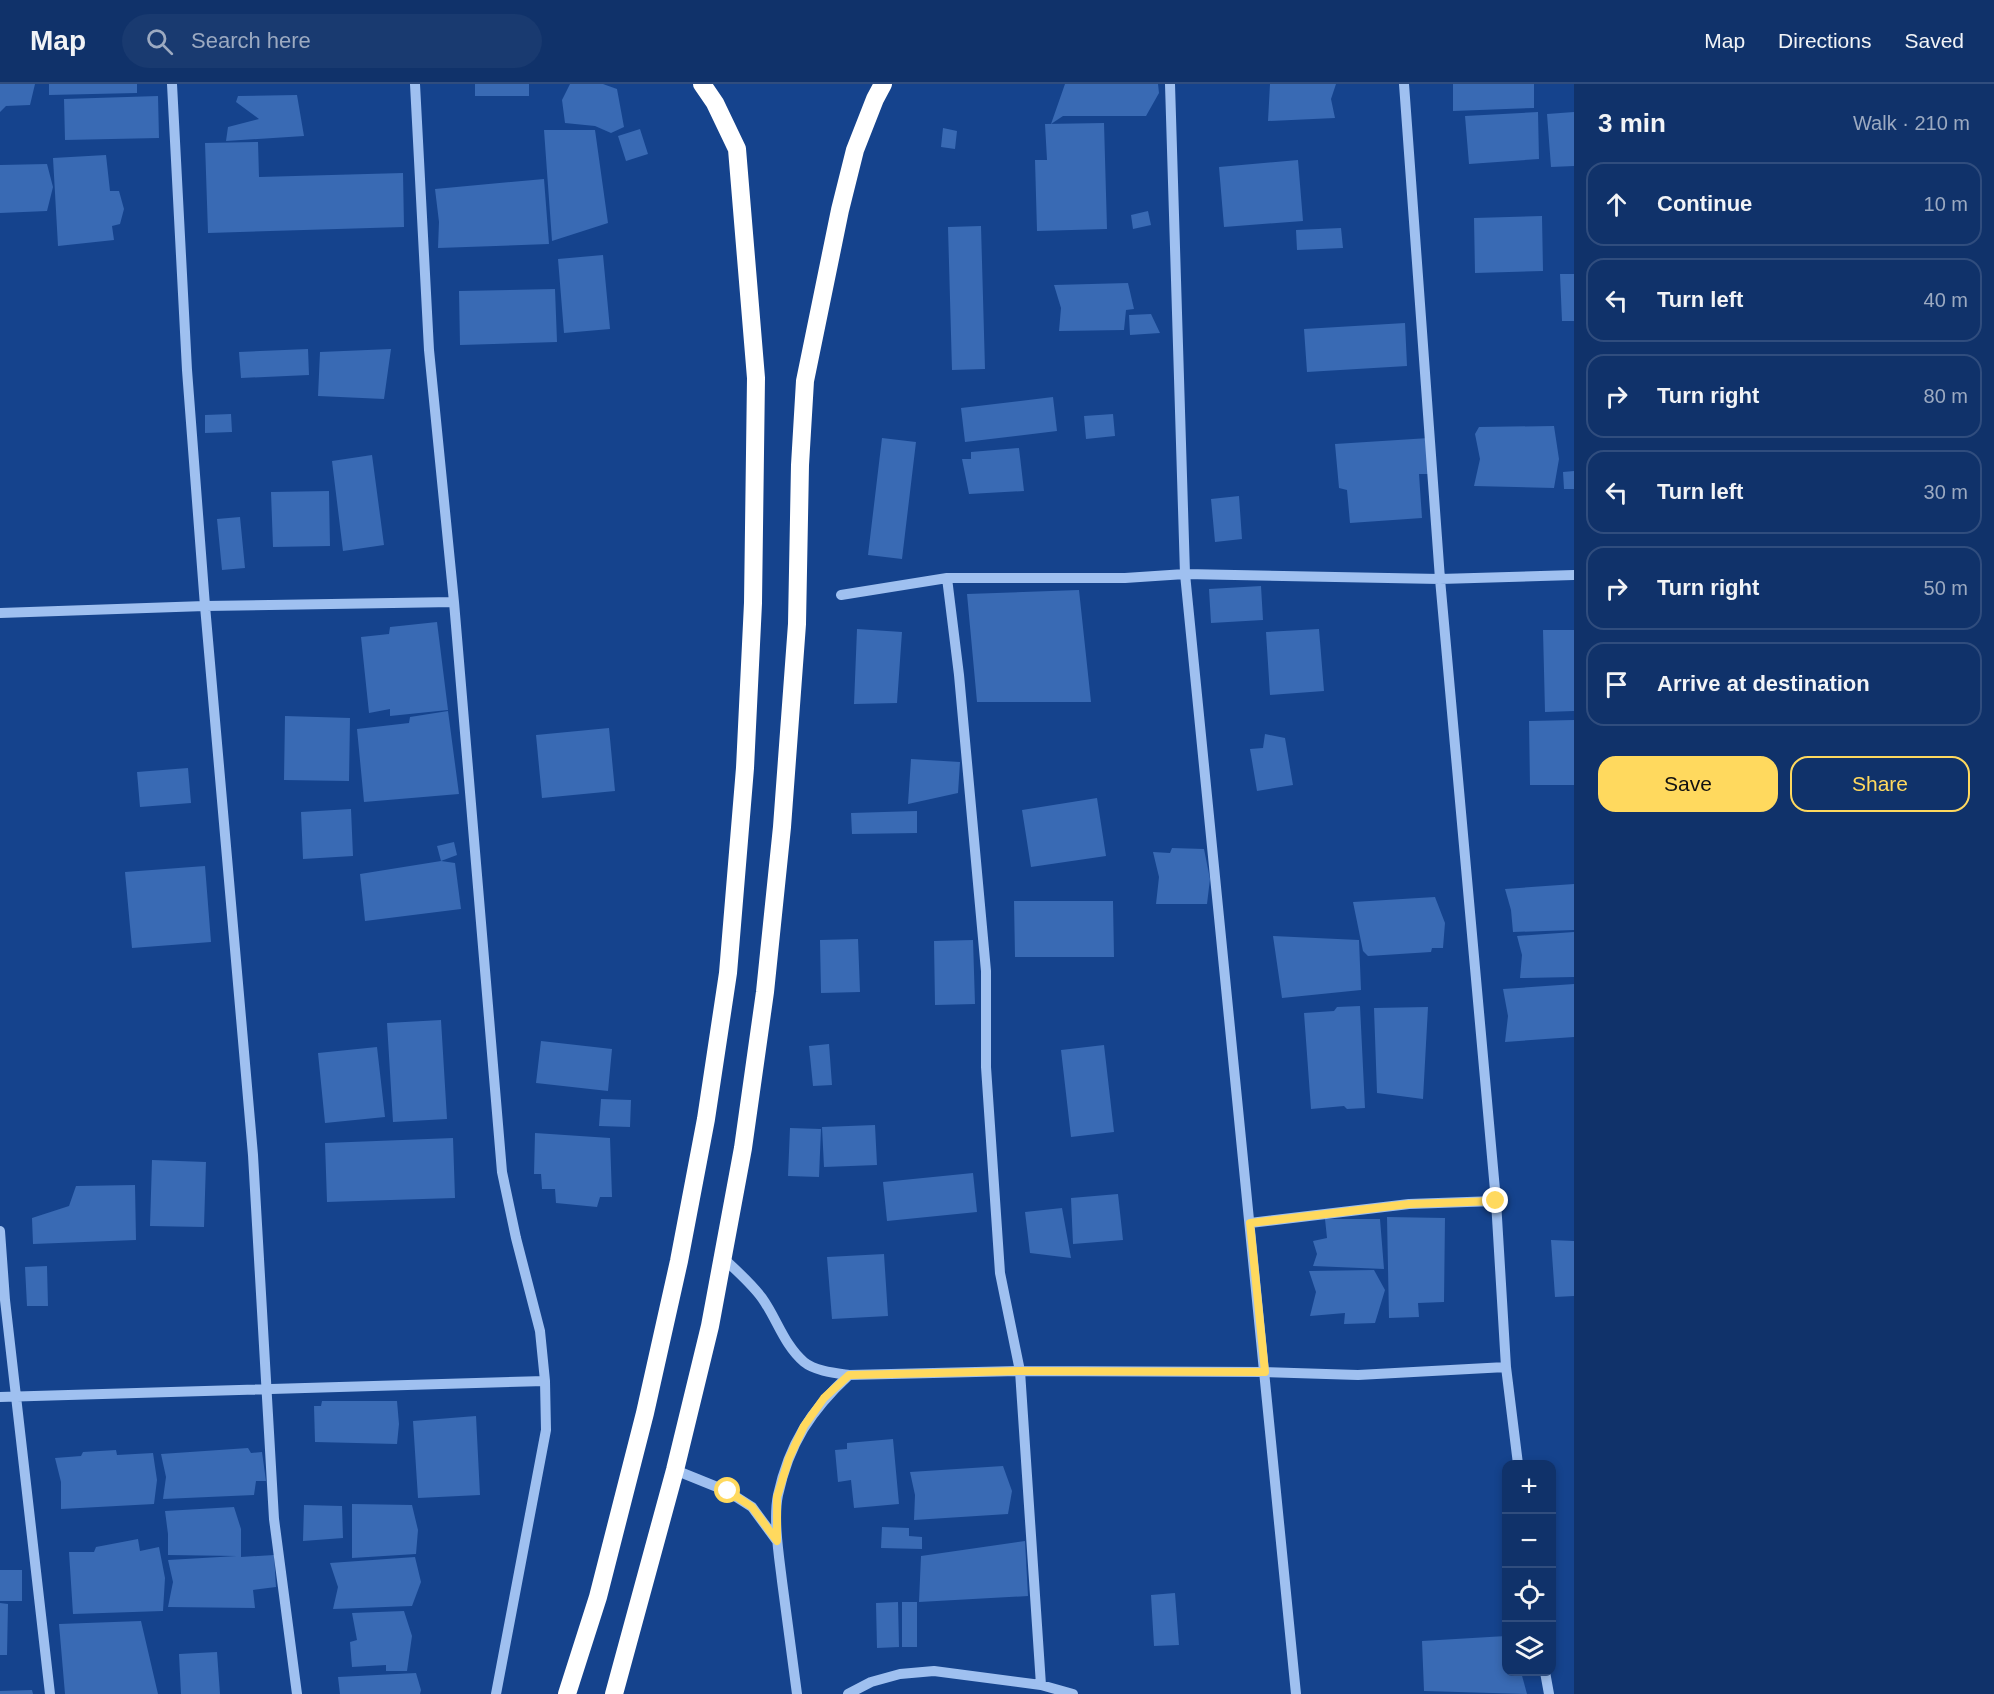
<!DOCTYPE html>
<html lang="en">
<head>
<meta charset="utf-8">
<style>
	body { margin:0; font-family:Arial,sans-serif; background:#193a70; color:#f1f3f6 }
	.controls { position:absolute; right:18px; bottom:18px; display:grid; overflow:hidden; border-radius:12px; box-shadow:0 3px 9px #0003 }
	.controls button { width:54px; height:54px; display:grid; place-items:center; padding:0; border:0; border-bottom:2px solid #304d7e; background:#10326a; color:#f1f3f6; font:30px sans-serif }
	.stop { position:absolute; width:18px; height:18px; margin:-14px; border:4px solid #ffd95e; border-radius:50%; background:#fff }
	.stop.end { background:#ffd95e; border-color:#fff; box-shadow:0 2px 6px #0008 }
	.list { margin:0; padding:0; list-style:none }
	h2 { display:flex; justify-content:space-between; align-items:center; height:78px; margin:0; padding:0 24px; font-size:26px }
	h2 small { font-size:20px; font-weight:400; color:#9caac1 }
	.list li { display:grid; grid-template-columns:39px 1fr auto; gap:18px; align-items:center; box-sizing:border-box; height:84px; margin:0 12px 12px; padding:0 12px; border:2px solid #304d7e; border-radius:18px }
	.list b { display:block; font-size:22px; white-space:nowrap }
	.list em { font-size:20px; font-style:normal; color:#9caac1 }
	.actions { display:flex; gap:12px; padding:18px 24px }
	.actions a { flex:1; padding:14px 0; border:2px solid #ffd95e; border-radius:18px; text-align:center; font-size:21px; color:#ffd95e }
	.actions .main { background:#ffd95e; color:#111 }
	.icon { flex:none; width:33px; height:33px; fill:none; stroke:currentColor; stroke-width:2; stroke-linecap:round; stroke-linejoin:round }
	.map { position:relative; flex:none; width:1574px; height:1610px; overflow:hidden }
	header { display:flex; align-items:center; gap:36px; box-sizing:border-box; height:84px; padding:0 30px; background:#10326a; border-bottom:2px solid #304d7e }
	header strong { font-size:28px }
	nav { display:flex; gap:33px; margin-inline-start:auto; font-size:21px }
	.search { width:420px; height:54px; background:#193a70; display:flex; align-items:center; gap:15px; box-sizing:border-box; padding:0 21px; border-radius:33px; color:#9caac1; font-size:22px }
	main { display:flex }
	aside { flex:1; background:#10326a }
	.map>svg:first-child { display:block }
	.building { fill:#396ab4 }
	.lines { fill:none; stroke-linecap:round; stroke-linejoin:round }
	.minor { stroke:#9fc0f0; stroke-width:10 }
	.highway { stroke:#fff; stroke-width:18 }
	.route { stroke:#ffd95e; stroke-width:8 }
</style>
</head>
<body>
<header>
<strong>Map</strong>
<div class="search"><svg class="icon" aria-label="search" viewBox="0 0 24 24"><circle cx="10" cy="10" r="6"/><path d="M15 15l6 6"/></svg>Search here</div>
<nav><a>Map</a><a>Directions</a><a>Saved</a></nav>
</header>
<main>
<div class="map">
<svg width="1574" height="1610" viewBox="0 0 1574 1610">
	<rect width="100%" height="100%" fill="#15438d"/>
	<path class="building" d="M0 0H35L30 21 6 22 0 28Z
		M49 0H137V9L49 11Z
		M475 0H529V12H475Z
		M570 0H603L617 5 624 43 611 49 595 42 565 39 562 16Z
		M1065 0H1158L1159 9 1146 32H1063L1051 40Z
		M1270 0H1336L1331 15 1335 34 1268 37Z
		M1453 0H1534V24L1453 27Z
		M297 11 304 52 226 57 228 43 259 35 236 18 238 12Z
		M158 12 159 54 65 56 64 15Z
		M1538 28 1539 75 1469 80 1465 32Z
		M1574 28V82L1551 83 1547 30Z
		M1104 39 1107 145 1037 147 1035 76H1047L1045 40Z
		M943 44 957 47 955 65 941 63Z
		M640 45 648 70 626 77 618 52Z
		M544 46H595L608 139 552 157Z
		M258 58 259 93 403 89 404 143 208 149 205 59Z
		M106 71 110 107H119L124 125 120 140 112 142 114 156 58 162 53 74Z
		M1298 76 1303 137 1224 143 1219 83Z
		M47 80 53 103 47 127 0 129V81Z
		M544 95 549 160 438 164 439 138 435 105Z
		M1148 127 1151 141 1133 145 1131 131Z
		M1542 132 1543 187 1475 189 1474 134Z
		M981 142 985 285 952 286 948 143Z
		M1341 144 1343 164 1297 166 1296 146Z
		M603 171 610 245 564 249 558 175Z
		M1560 190H1574V237H1562Z
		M1128 199 1134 225 1126 226 1124 246 1059 247 1061 224 1054 201Z
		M555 205 557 258 460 261 459 207Z
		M1151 230 1160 249 1130 251 1129 231Z
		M1405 239 1407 282 1307 288 1304 245Z
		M308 265 309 291 241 294 239 268Z
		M391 265 384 315 318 312 320 268Z
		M1053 313 1057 347 965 358 961 324Z
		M231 330 232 348 205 349V331Z
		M1113 330 1115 352 1086 355 1084 332Z
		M1554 342 1559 375 1554 404 1474 402 1480 375 1475 350 1479 343Z
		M882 354 916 358 902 475 868 471Z
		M1429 354 1431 390H1419L1422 434 1350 439 1347 406 1339 404 1335 360Z
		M1019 364 1024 407 969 410 962 375H971V368Z
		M372 371 384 461 343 467 332 377Z
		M1574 387V405H1564L1563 388Z
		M329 407 330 462 273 463 271 408Z
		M1239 412 1242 455 1215 458 1211 415Z
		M240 433 245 484 222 486 217 435Z
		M1261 502 1263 536 1211 539 1209 505Z
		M1079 506 1091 618H977L967 510Z
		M437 538 448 626 390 632V625L369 629 361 553 389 550 390 543Z
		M857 545 902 548 897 619 854 620Z
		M1319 545 1324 607 1270 611 1266 548Z
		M1543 546H1574V627L1545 628Z
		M448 627 459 710 364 718 357 645 409 639 410 633Z
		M285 632 350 634 349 697 284 696Z
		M1574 636V701H1530L1529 637Z
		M609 644 615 707 542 714 536 651Z
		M1265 650 1285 654 1293 701 1257 707 1250 665 1263 664Z
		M911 675 960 678 958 709 908 720Z
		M188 684 191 719 140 723 137 688Z
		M1097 714 1106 772 1031 783 1022 726Z
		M351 725 353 772 303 775 301 728Z
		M917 727V749L852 750 851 729Z
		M454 758 457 771 441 777 437 762Z
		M1172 764 1204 765 1210 795 1207 820H1156L1159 793 1153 768 1170 769Z
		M441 777 455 779 461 825 365 837 360 790Z
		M205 782 211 858 132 864 125 788Z
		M1574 800V846L1513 848 1511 826 1505 805Z
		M1435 813 1445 839 1443 864H1432L1431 868 1368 872 1363 867 1353 818Z
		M1014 817H1113L1114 873H1015Z
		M1574 848V893L1520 894 1522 871 1517 852Z
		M1273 852 1359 856 1361 906 1282 914Z
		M858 855 860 908 821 909 820 856Z
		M973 856 975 920 935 921 934 857Z
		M1574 900V953L1505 958 1508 932 1503 905Z
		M1360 922 1365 1024 1347 1025 1344 1022 1311 1025 1304 929 1334 927 1337 923Z
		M1428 923 1423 1015 1377 1009 1374 924Z
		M441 936 447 1035 393 1038 387 939Z
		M541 957 612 965 608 1007 536 999Z
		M829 960 832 1001 813 1002 809 962Z
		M1104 961 1114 1048 1071 1053 1061 966Z
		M377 963 385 1033 325 1039 318 969Z
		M601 1015 631 1016 630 1043 599 1042Z
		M875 1041 877 1081 824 1083 822 1043Z
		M790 1044 821 1045 819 1093 788 1092Z
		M535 1049 610 1054 612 1113H600L597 1123 556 1119 555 1105H542L541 1090H534Z
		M453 1054 455 1114 327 1118 325 1059Z
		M152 1076 206 1078 204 1143 150 1142Z
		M973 1089 977 1128 887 1137 883 1098Z
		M135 1101 136 1156 33 1160 32 1134 69 1122 76 1102Z
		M1118 1110 1123 1156 1073 1160 1071 1114Z
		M1062 1124 1071 1174 1030 1169 1025 1128Z
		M1387 1133 1445 1134 1444 1218 1418 1219 1419 1233 1389 1234Z
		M1325 1135H1380L1384 1185 1313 1182 1317 1170 1313 1157 1327 1154Z
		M1551 1156 1574 1157V1212L1555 1213Z
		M884 1170 888 1232 832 1235 827 1173Z
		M47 1182 48 1222H27L25 1183Z
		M1374 1186 1385 1206 1375 1239 1344 1240 1345 1229 1310 1232 1316 1208 1309 1187Z
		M322 1317H397L399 1340 397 1360 315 1358 314 1322H321Z
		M476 1332 480 1411 418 1414 413 1337Z
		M893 1355 899 1420 854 1424 851 1396 838 1398 835 1366 847 1365V1359Z
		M248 1364 251 1369 262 1368 266 1397H256L254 1411 163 1415 166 1393 161 1370Z
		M116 1366 117 1371 153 1369 157 1396 154 1420 61 1425V1398L55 1374 81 1372 83 1368Z
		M1003 1382 1012 1407 1008 1430 914 1436 915 1411 910 1388Z
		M352 1420 412 1421 418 1446 416 1470 352 1474Z
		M304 1421 342 1422 343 1454 303 1457Z
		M234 1423 241 1445V1473L274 1471 276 1503 253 1506 255 1524 168 1523 173 1498 168 1476 237 1472 168 1471V1450L165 1427Z
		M882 1443 909 1444V1452L922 1453V1465L881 1464Z
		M138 1455 140 1467 159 1463 165 1494 163 1527 73 1530 69 1468H94L96 1463Z
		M1025 1457 1028 1512 919 1518 921 1472Z
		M415 1473 421 1498 412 1522 333 1525 338 1503 330 1479Z
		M0 1486H22V1517H0Z
		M1175 1509 1179 1561 1154 1562 1151 1511Z
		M898 1518 899 1563 877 1564 876 1519Z
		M902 1518H917V1563H902Z
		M0 1519 8 1520 7 1571H0Z
		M404 1527 412 1552 407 1587H386V1581L352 1583 350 1558 357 1556 352 1529Z
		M141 1537 158 1610H65L59 1540Z
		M1506 1552V1588H1521L1527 1610 1424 1607 1422 1557Z
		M217 1568 220 1610H181L179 1570Z
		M416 1589 421 1606 420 1610H340L338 1593Z
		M32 1606 33 1610H0V1607Z"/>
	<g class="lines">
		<path class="minor" d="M172 0 187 286 205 522 253 1071 274 1435 297 1610
			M415 0 429 266 454 518 502 1088 516 1154 540 1247 545 1297 546 1346 496 1610
			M1170 0 1185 490 1296 1610
			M1404 0 1440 495 1496 1117 1506 1283 1518 1380
			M947 494 959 591 986 887V983L1000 1189 1020 1287 1041 1601
			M841 511 947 494H1125L1185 490 1440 495 1574 491
			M0 529 205 522 454 518
			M1250 1139 1409 1120 1496 1117
			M0 1147 5 1216 50 1610
			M723 1174C737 1187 751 1199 762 1214 777 1235 784 1261 804 1278 815 1287 835 1289 849 1291L1020 1287 1265 1288 1358 1291 1506 1283
			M0 1313 545 1297
			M675 1386 727 1407 752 1423 777 1457
			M1545 1588 1549 1610
			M797 1610C792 1572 787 1535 782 1497 779 1472 773 1435 778 1411 789 1360 811 1326 849 1291
			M848 1610 871 1598 900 1590 934 1587 1041 1601 1073 1610"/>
		<path class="highway" d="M567 1610 598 1513 645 1329 679 1177 706 1035 728 889 745 684 753 519 756 294 737 65 715 19 702 0
			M614 1610 675 1386 710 1242 743 1064 765 908 782 743 797 540 800 381 805 297 840 126 855 66 875 15 883 0"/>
	</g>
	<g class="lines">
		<path class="route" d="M728 1407 752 1423 777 1457V1413L789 1374 804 1342 824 1314 849 1291 1020 1287 1265 1288 1250 1139 1409 1120 1496 1117"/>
	</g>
</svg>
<div class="controls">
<button>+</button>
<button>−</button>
<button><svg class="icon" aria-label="locate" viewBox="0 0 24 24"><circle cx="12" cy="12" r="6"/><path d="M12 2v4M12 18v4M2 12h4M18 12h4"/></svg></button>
<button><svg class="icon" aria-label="layers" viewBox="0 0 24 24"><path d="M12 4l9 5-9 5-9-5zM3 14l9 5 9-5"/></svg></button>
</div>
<div class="stop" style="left:728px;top:1407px"></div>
<div class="stop end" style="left:1496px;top:1117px"></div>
</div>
<aside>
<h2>3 min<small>Walk · 210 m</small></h2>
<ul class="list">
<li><svg class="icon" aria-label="ahead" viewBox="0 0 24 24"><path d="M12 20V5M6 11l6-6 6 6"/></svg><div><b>Continue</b></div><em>10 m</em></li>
<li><svg class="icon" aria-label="left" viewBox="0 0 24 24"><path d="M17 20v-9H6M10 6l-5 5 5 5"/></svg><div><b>Turn left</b></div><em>40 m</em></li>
<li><svg class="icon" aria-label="right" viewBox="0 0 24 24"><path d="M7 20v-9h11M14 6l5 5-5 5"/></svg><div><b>Turn right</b></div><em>80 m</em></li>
<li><svg class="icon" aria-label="left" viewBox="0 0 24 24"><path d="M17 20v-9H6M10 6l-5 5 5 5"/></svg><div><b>Turn left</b></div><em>30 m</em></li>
<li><svg class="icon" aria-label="right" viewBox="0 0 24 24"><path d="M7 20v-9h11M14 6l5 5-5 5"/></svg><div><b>Turn right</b></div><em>50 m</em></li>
<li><svg class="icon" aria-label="arrive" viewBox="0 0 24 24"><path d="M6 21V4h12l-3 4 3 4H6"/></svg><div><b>Arrive at destination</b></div></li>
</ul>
<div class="actions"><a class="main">Save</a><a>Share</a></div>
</aside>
</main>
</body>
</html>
